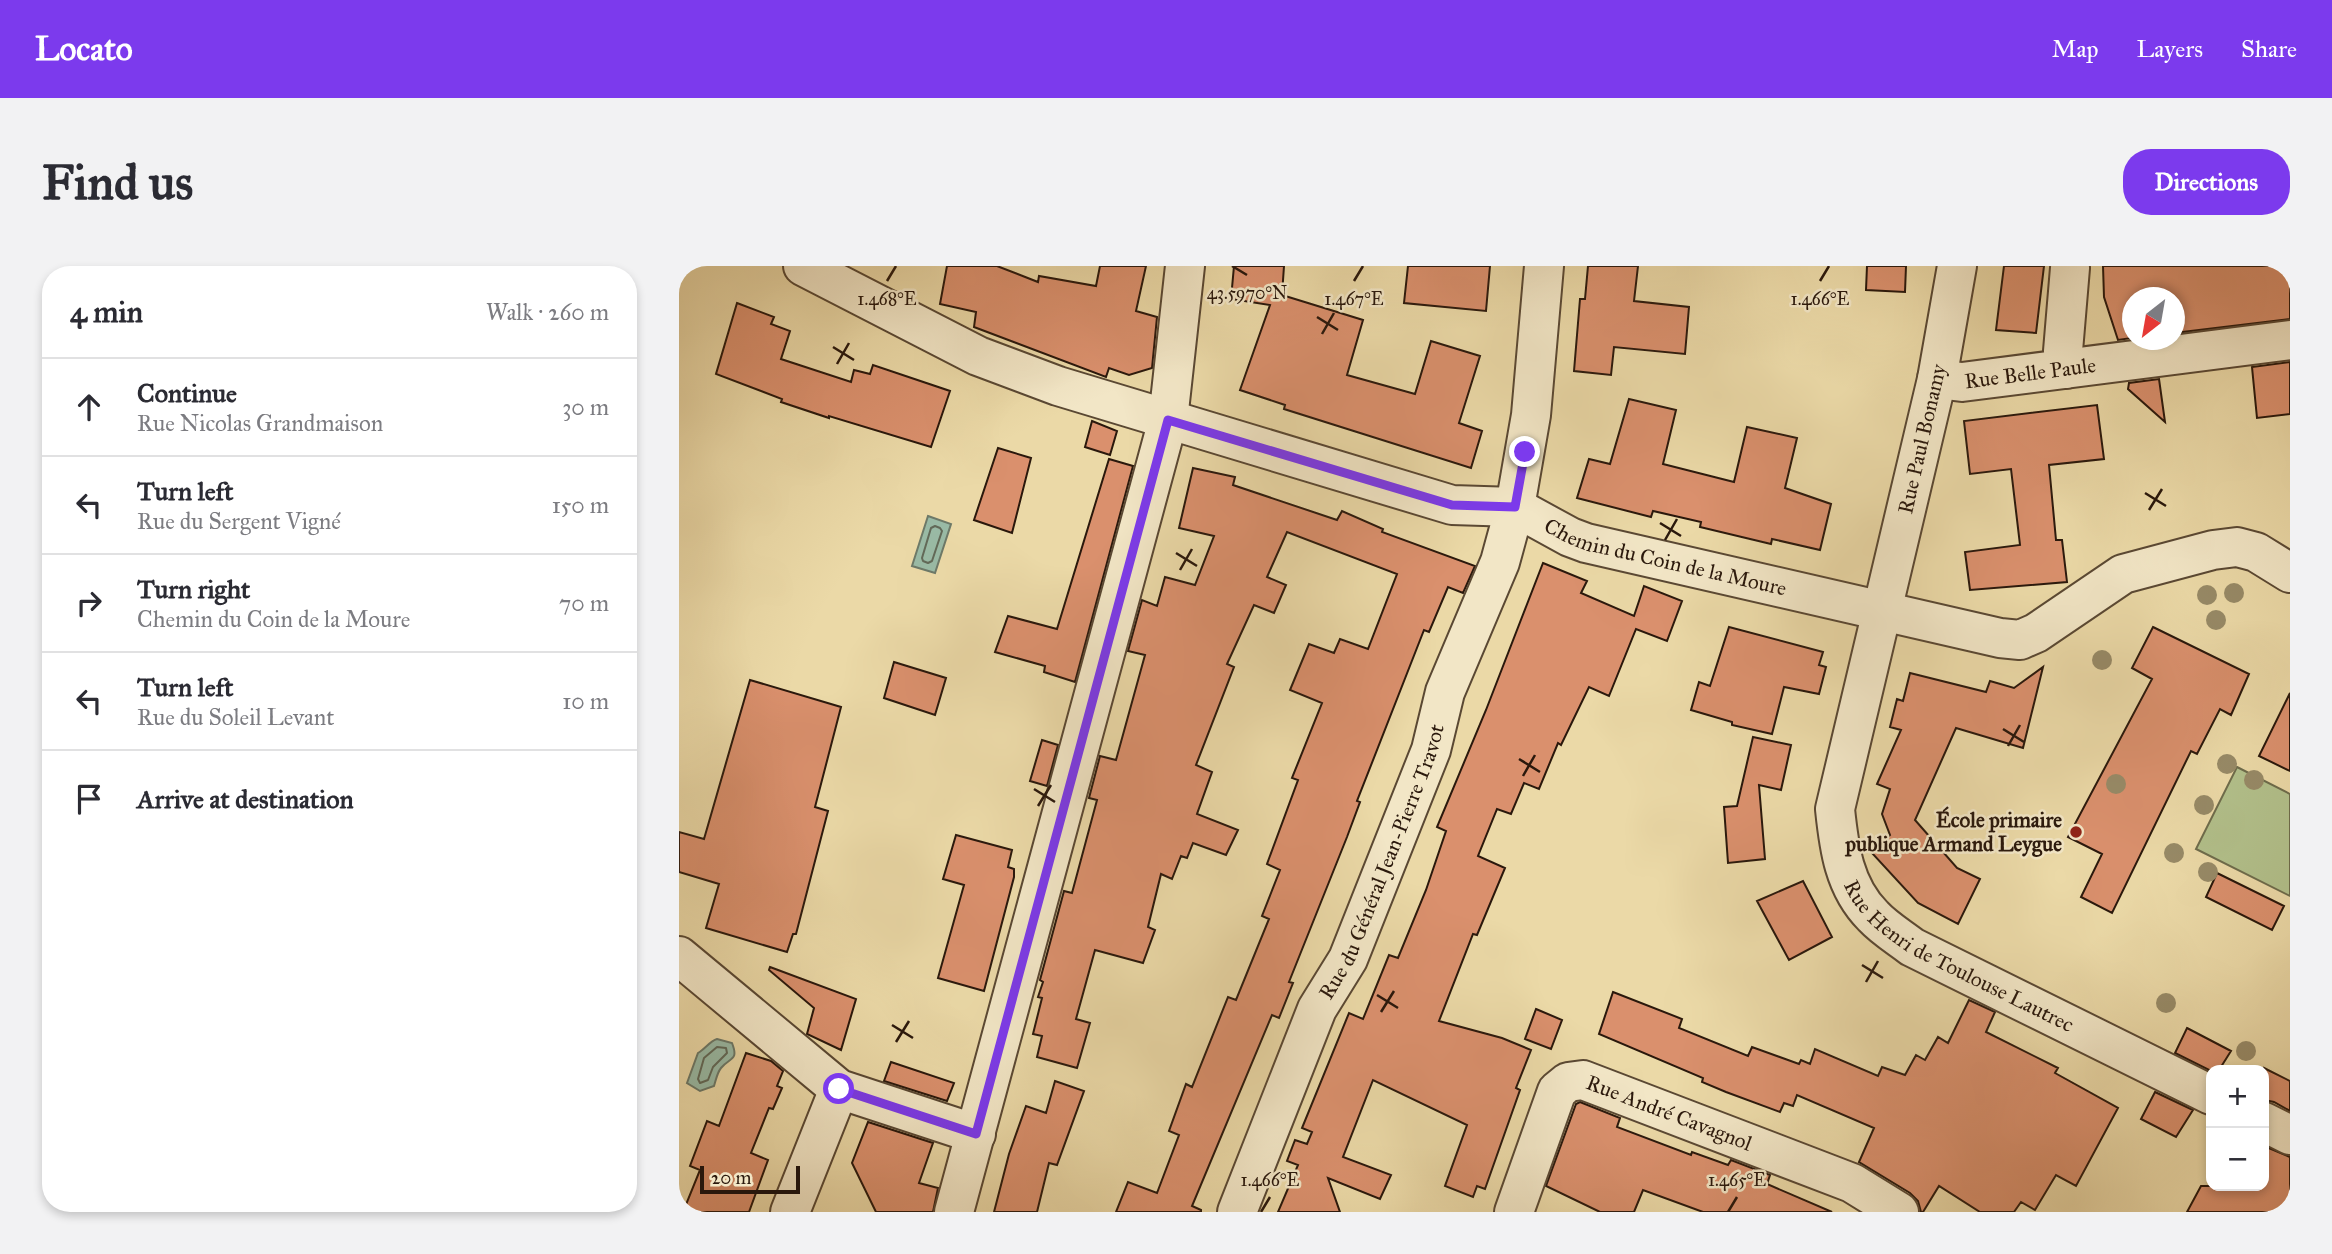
<!DOCTYPE html>
<html lang="en">
<head>
<meta charset="utf-8">
<style>
	body { margin:0; font-family:"IM FELL Great Primer",serif; background:#f2f2f3; color:#2b2b33 }
	.controls { position:absolute; right:21px; bottom:21px; display:grid; overflow:hidden; border-radius:14px; box-shadow:0 4px 10px #0003 }
	.controls button { width:63px; height:63px; display:grid; place-items:center; padding:0; border:0; border-bottom:2px solid #e1e1e2; background:#fff; color:#2b2b33; font:35px sans-serif }
	.compass { position:absolute; left:1443px; top:21px; width:63px; height:63px; border-radius:50%; background:#fff; box-shadow:0 4px 10px #0003; rotate:211deg }
	.scale { position:absolute; left:21px; bottom:18px; width:100px; box-sizing:border-box; padding-left:7px; border:4px solid #2a180c; border-top:0; font-size:19px; line-height:24px; white-space:nowrap; color:#2a180c; -webkit-text-stroke:5px #f2e6c6; paint-order:stroke }
	.stop { position:absolute; width:21px; height:21px; margin:-16px; border:5px solid #7c3aed; border-radius:50%; background:#fff }
	.stop.end { background:#7c3aed; border-color:#fff; box-shadow:0 2px 7px #0008 }
	.list { margin:0; padding:0; list-style:none }
	h2 { display:flex; justify-content:space-between; align-items:center; height:91px; margin:0; padding:0 28px; font-size:30px }
	h2 small { font-size:23px; font-weight:400; color:#7c7c81 }
	.list li { display:grid; grid-template-columns:46px 1fr auto; gap:21px; align-items:center; box-sizing:border-box; height:98px; padding:0 28px; border-top:2px solid #e1e1e2 }
	.list b { display:block; font-size:26px; white-space:nowrap }
	.list p { margin:0; font-size:23px; white-space:nowrap; color:#7c7c81 }
	.list em { font-size:23px; font-style:normal; color:#7c7c81 }
	.icon { flex:none; width:38px; height:38px; fill:none; stroke:currentColor; stroke-width:2; stroke-linecap:round; stroke-linejoin:round }
	.map { position:relative; flex:none; width:1611px; height:946px; overflow:hidden; border-radius:28px }
	header { display:flex; align-items:center; gap:42px; box-sizing:border-box; height:98px; padding:0 35px; background:#7c3aed; color:#fff }
	header strong { font-size:33px }
	nav { display:flex; gap:38px; margin-inline-start:auto; font-size:24px }
	.intro { display:flex; align-items:center; justify-content:space-between; box-sizing:border-box; height:168px; padding:0 42px }
	h1 { margin:0; font-size:49px }
	.button { padding:18px 32px; border-radius:28px; background:#7c3aed; color:#fff; font-size:24px; font-weight:700 }
	main { display:flex; gap:42px; padding:0 42px }
	aside { flex:1; background:#fff; border-radius:28px; box-shadow:0 4px 10px #0003 }
	.map>svg:first-child { display:block }
	.green { fill:#b2c08b; stroke:#6e6c4c; stroke-width:2 }
	.water { fill:#99baa5; stroke:#6d7968; stroke-width:2 }
	.lines { fill:none; stroke-linecap:round; stroke-linejoin:round }
	.shore { stroke:#626958; stroke-width:2 }
	.building { fill:#da906d; stroke:#2a180c; stroke-width:2 }
	.minor-casing { stroke:#5a4833; stroke-width:42 }
	.minor { stroke:#f2e6c6; stroke-width:38 }
	.tree { fill:#978a67 }
	.route { stroke:#7c3aed; stroke-width:9 }
	.ticks { fill:none; stroke:#2a180c; stroke-width:2.5 }
	.poi-dot { fill:#8f2418; stroke:#f2e6c6; stroke-width:2.5 }
	.labels { text-anchor:middle; dominant-baseline:central; stroke-width:5; stroke-linejoin:round; paint-order:stroke }
	.street-label { font-size:21px; fill:#2a180c; stroke:#f2e6c6 }
	.poi-label { font-size:21px; font-weight:bold; fill:#2a180c; stroke:#f2e6c6; text-anchor:end }
	.ticks-label { font-size:18px; text-anchor:middle; fill:#2a180c; stroke:#f2e6c6; stroke-width:5; stroke-linejoin:round; paint-order:stroke }
</style>
</head>
<body>
<header>
<strong>Locato</strong>
<nav><a>Map</a><a>Layers</a><a>Share</a></nav>
</header>
<div class="intro"><h1>Find us</h1><a class="button">Directions</a></div>
<main>
<aside>
<h2>4 min<small>Walk · 260 m</small></h2>
<ul class="list">
<li><svg class="icon" aria-label="ahead" viewBox="0 0 24 24"><path d="M12 20V5M6 11l6-6 6 6"/></svg><div><b>Continue</b><p>Rue Nicolas Grandmaison</p></div><em>30 m</em></li>
<li><svg class="icon" aria-label="left" viewBox="0 0 24 24"><path d="M17 20v-9H6M10 6l-5 5 5 5"/></svg><div><b>Turn left</b><p>Rue du Sergent Vigné</p></div><em>150 m</em></li>
<li><svg class="icon" aria-label="right" viewBox="0 0 24 24"><path d="M7 20v-9h11M14 6l5 5-5 5"/></svg><div><b>Turn right</b><p>Chemin du Coin de la Moure</p></div><em>70 m</em></li>
<li><svg class="icon" aria-label="left" viewBox="0 0 24 24"><path d="M17 20v-9H6M10 6l-5 5 5 5"/></svg><div><b>Turn left</b><p>Rue du Soleil Levant</p></div><em>10 m</em></li>
<li><svg class="icon" aria-label="arrive" viewBox="0 0 24 24"><path d="M6 21V4h12l-3 4 3 4H6"/></svg><div><b>Arrive at destination</b></div></li>
</ul>
</aside>
<div class="map">
<svg width="1611" height="946" viewBox="0 0 1611 946">
	<rect width="100%" height="100%" fill="#ebd9a7"/>
	<filter id="stains"><feTurbulence type="fractalNoise" baseFrequency=".00286" numOctaves="4"/><feColorMatrix values="0 0 0 0 .2 0 0 0 0 .09 0 0 0 0 .02 0 0 0 .5 -.17"/></filter>
	<radialGradient id="worn" r=".72"><stop offset=".6" stop-color="#630" stop-opacity="0"/><stop offset="1" stop-color="#630" stop-opacity=".3"/></radialGradient>
	<path class="green" d="M1558 501 1611 528V630L1517 583Z"/>
	<path class="water" d="M249 250 272 258 256 307 233 300Z
		M38 773 53 777C60 795 51 791 42 802 38 807 37 814 35 820L21 825 8 817 19 787C26 783 31 775 38 773Z"/>
	<g class="lines">
		<path class="shore" d="M256 260 261 262 263 265 253 295 249 297 244 295 243 292 252 262Z
			M38 781 47 782 48 787 34 801 29 814 21 817 19 813 25 792Z"/>
	</g>
	<path class="building" d="M268 0H318L359 16 360 10 417 20 421 0H467L457 45 478 51 473 102 450 109 430 102 427 111 295 61 297 46 261 38Z
		M555 0H605L603 29 684 54 668 109 736 128 752 75 801 90 780 157 803 165 792 202 605 143 606 139 561 124 591 39 552 33Z
		M729 0H811L807 45 725 37Z
		M909 0H959L955 35 1010 41 1006 88 935 81 932 109 895 105 901 33H906Z
		M1188 0H1227L1226 26 1187 24Z
		M1325 0H1365L1357 67 1317 64Z
		M1424 0H1611V53L1495 67V32H1453V72L1439 74 1425 31Z
		M58 37 95 51 92 58 111 65 102 93 172 116 175 104 191 108 194 99 271 125 252 181 150 150V152L102 136 103 133 37 108Z
		M1611 96V148L1578 152 1573 101Z
		M1480 113 1486 156 1449 123 1450 117Z
		M950 133 997 144 984 198 1055 216 1068 161 1118 172 1106 222 1152 238 1141 284 1093 273 1092 278 1021 261 1022 256 974 245 972 251 898 232 910 193 931 198Z
		M1418 139 1425 193 1370 199 1377 274H1383L1388 316 1291 324 1286 286 1341 279 1332 203 1291 208 1285 155Z
		M413 155 438 165 431 189 406 181Z
		M319 182 352 192 333 267 295 254Z
		M430 193 454 200 396 416 365 406 366 400 316 386 329 350 378 363Z
		M514 202 556 211 554 219 658 254 663 245 704 263 703 266 796 300 784 327 769 321 750 366 745 364 678 535 681 536 668 571 610 716 614 717 600 752 593 749 513 940 522 944V946H437L449 916 478 927 500 869 490 865 507 818 513 821 549 731 557 734 590 653 583 650 601 604 588 598 619 514 613 512 643 437 611 424 630 378 655 387 661 373 689 383 718 308 608 266 588 311 607 319 595 347 575 339 548 398 555 401 517 499 533 506 518 548 559 564 547 589 514 577 508 592 502 590 493 613 482 608 469 661 476 664 464 697 416 684 397 753 411 757 398 802 358 791 363 770 354 768 363 732 359 731 364 716 361 714 385 625 393 627 418 534 410 532 421 490 437 494 466 389 449 385 463 334 478 340 486 311 516 319 535 270 500 262Z
		M864 297 908 315 902 327 955 350 965 320 1003 335 988 375 957 363 930 430 910 421 882 479 879 477 860 523 845 517 832 548 818 543 799 590 826 602 798 669 794 668 760 755 823 772 852 784 837 822 841 824 806 923 798 920 794 931 766 920 788 859 694 814 664 891 712 909 701 933 649 912 661 946H599L619 899 608 895 616 874 628 878 633 866 623 862 670 747 684 753 710 689 719 692 747 624 767 565 758 561 807 444Z
		M1050 361 1144 386 1140 399 1147 401 1140 428 1105 421 1093 468 1053 459V456L1012 444 1020 416 1031 420Z
		M1474 361 1570 408 1552 449 1541 443 1518 488 1512 485 1433 647 1402 631 1423 588 1389 571 1473 413 1453 402Z
		M215 396 267 412 256 449 205 432Z
		M1364 401 1344 482 1277 462 1236 554 1278 602 1301 613 1279 658 1239 637 1192 586 1210 579 1208 572 1211 569 1203 548 1211 523 1198 518 1222 464 1211 461 1218 433 1224 435 1231 407 1307 426 1311 415 1335 422Z
		M71 414 162 441 136 541 149 545 117 668H114L108 686 27 662 40 618 0 606V566L25 573Z
		M1611 427V505L1580 490Z
		M1074 471 1112 479 1102 524 1080 519 1086 593 1049 597 1045 541 1058 540Z
		M363 474 379 479 368 520 351 515Z
		M277 569 333 584 329 601 335 603V611L305 725 259 712 285 619 264 613Z
		M1538 607 1605 640 1593 664 1527 631Z
		M1124 615 1153 671 1110 694 1078 635Z
		M91 701 177 733 162 784 128 768 135 742 90 704Z
		M934 726 1003 753 1000 762 1069 790 1073 781 1120 798 1122 794 1131 798 1136 783 1199 810 1203 801 1226 809 1237 789 1246 794 1259 771 1269 777 1290 734 1316 746 1307 766 1379 802 1376 807 1439 842 1397 920 1377 909 1356 944 1342 936 1335 946H1301L1260 920 1244 946H1242L1239 935 1231 927 1180 896 1195 862 1118 829 1114 840 1105 837 1101 846 1047 826 1023 816 1024 812 920 768Z
		M857 743 883 754 872 783 846 773Z
		M1508 762 1552 785 1540 804 1532 805 1496 787Z
		M67 787 92 795 104 805 98 820 103 822 94 843 90 842 72 887 89 894 70 946H4L21 904 11 900 28 855 40 860Z
		M212 796 275 817 268 835 205 815Z
		M1585 802 1611 815V845L1595 836 1585 834Z
		M376 815 405 825 378 899 370 897 358 946H315L330 888 347 840 367 847Z
		M1476 826 1514 844 1497 871 1462 853Z
		M901 836 941 852 938 861 1012 889 1013 886 1049 899 1052 894 1091 909 1088 918 1153 946H1024L964 924 955 946H921L867 920 897 838Z
		M189 856 254 877 240 917 259 922 254 946H197L173 897Z
		M1585 880 1611 891V946H1508L1522 920H1585Z"/>
	<g class="lines">
		<defs>
			<g id="minor">
				<path id="s1" d="M124 0 299 90 379 120 773 239 836 241 891 271 907 277 1321 372 1341 374 1357 367 1444 308 1534 284 1558 281 1577 286 1611 307"/>
				<path id="s2" d="M1278 0 1258 113 1156 543C1160 582 1165 621 1194 650 1205 662 1220 671 1233 681L1532 829"/>
				<path d="M1386 103 1384 85 1391 2"/>
				<path id="s3" d="M1258 113 1283 116 1611 74"/>
				<path d="M0 690 160 823 297 868"/>
				<path d="M1585 856 1611 869"/>
				<path d="M111 946 160 823"/>
				<path d="M275 946 489 154 506 0"/>
				<path id="s4" d="M558 946 638 743 669 693 752 484 766 426 821 296 836 241 852 149 865 0"/>
				<path id="s5" d="M835 946 878 825 889 816 904 814 1173 917 1220 946"/>
			</g>
		</defs>
		<use href="#minor" class="minor-casing"/>
		<use href="#minor" class="minor"/>
	</g>
	<g class="tree">
		<circle cx="1555" cy="327" r="10"/>
		<circle cx="1528" cy="329" r="10"/>
		<circle cx="1537" cy="354" r="10"/>
		<circle cx="1423" cy="394" r="10"/>
		<circle cx="1548" cy="498" r="10"/>
		<circle cx="1575" cy="514" r="10"/>
		<circle cx="1437" cy="518" r="10"/>
		<circle cx="1525" cy="539" r="10"/>
		<circle cx="1495" cy="587" r="10"/>
		<circle cx="1529" cy="606" r="10"/>
		<circle cx="1487" cy="737" r="10"/>
		<circle cx="1567" cy="785" r="10"/>
	</g>
	<g class="lines">
		<path class="route" d="M160 823 297 868 489 154 773 239 836 241 846 186"/>
	</g>
	<path class="ticks" d="M553 0 568 9M208 15 217 0M675 15 684 0M1141 15 1150 0M638 51 659 64M643 68 655 47M154 81 175 94M158 98 170 77M1466 227 1487 240M1470 244 1483 223M981 257 1002 270M986 274 998 253M497 287 518 300M501 304 513 283M1324 463 1345 476M1329 480 1341 459M840 493 861 506M844 510 856 489M355 523 376 536M359 540 372 519M1183 699 1204 712M1187 716 1199 695M698 729 719 742M702 746 715 725M213 759 234 772M217 776 230 755M582 946 591 931M1049 946 1058 931"/>
	<circle class="poi-dot" cx="1397" cy="566" r="7"/>
	<g class="labels">
		<g class="street-label">
			<text stroke="none"><textPath href="#s3" startOffset="94">Rue Belle Paule</textPath></text>
			<text transform="translate(1243 173) rotate(-77)">Rue Paul Bonamy</text>
			<text stroke="none"><textPath href="#s1" startOffset="917">Chemin du Coin de la Moure</textPath></text>
			<text stroke="none"><textPath href="#s4" startOffset="380">Rue du Général Jean-Pierre Travot</textPath></text>
			<text stroke="none"><textPath href="#s2" startOffset="766">Rue Henri de Toulouse Lautrec</textPath></text>
			<text stroke="none"><textPath href="#s5" startOffset="250">Rue André Cavagnol</textPath></text>
		</g>
		<g class="poi-label">
			<text x="1383" y="554">École primaire<tspan x="1383" dy="24">publique Armand Leygue</tspan></text>
		</g>
	</g>
	<g class="ticks-label">
		<text x="568" y="33">43.5970°N</text>
		<text x="208" y="39">1.468°E</text>
		<text x="675" y="39">1.467°E</text>
		<text x="1141" y="39">1.466°E</text>
		<text x="591" y="920">1.466°E</text>
		<text x="1058" y="920">1.465°E</text>
	</g>
	<rect width="100%" height="100%" filter="url(#stains)"/>
	<rect width="100%" height="100%" fill="url(#worn)"/>
</svg>
<div class="controls">
<button>+</button>
<button>−</button>
</div>
<svg class="compass" viewBox="-18 -18 36 36"><path d="M0-13l5 13h-10z" fill="#e53935"/><path d="M0 13l5-13h-10z" fill="#7c7c81"/></svg>
<div class="scale">20 m</div>
<div class="stop" style="left:160px;top:823px"></div>
<div class="stop end" style="left:846px;top:186px"></div>
</div>
</main>
</body>
</html>
